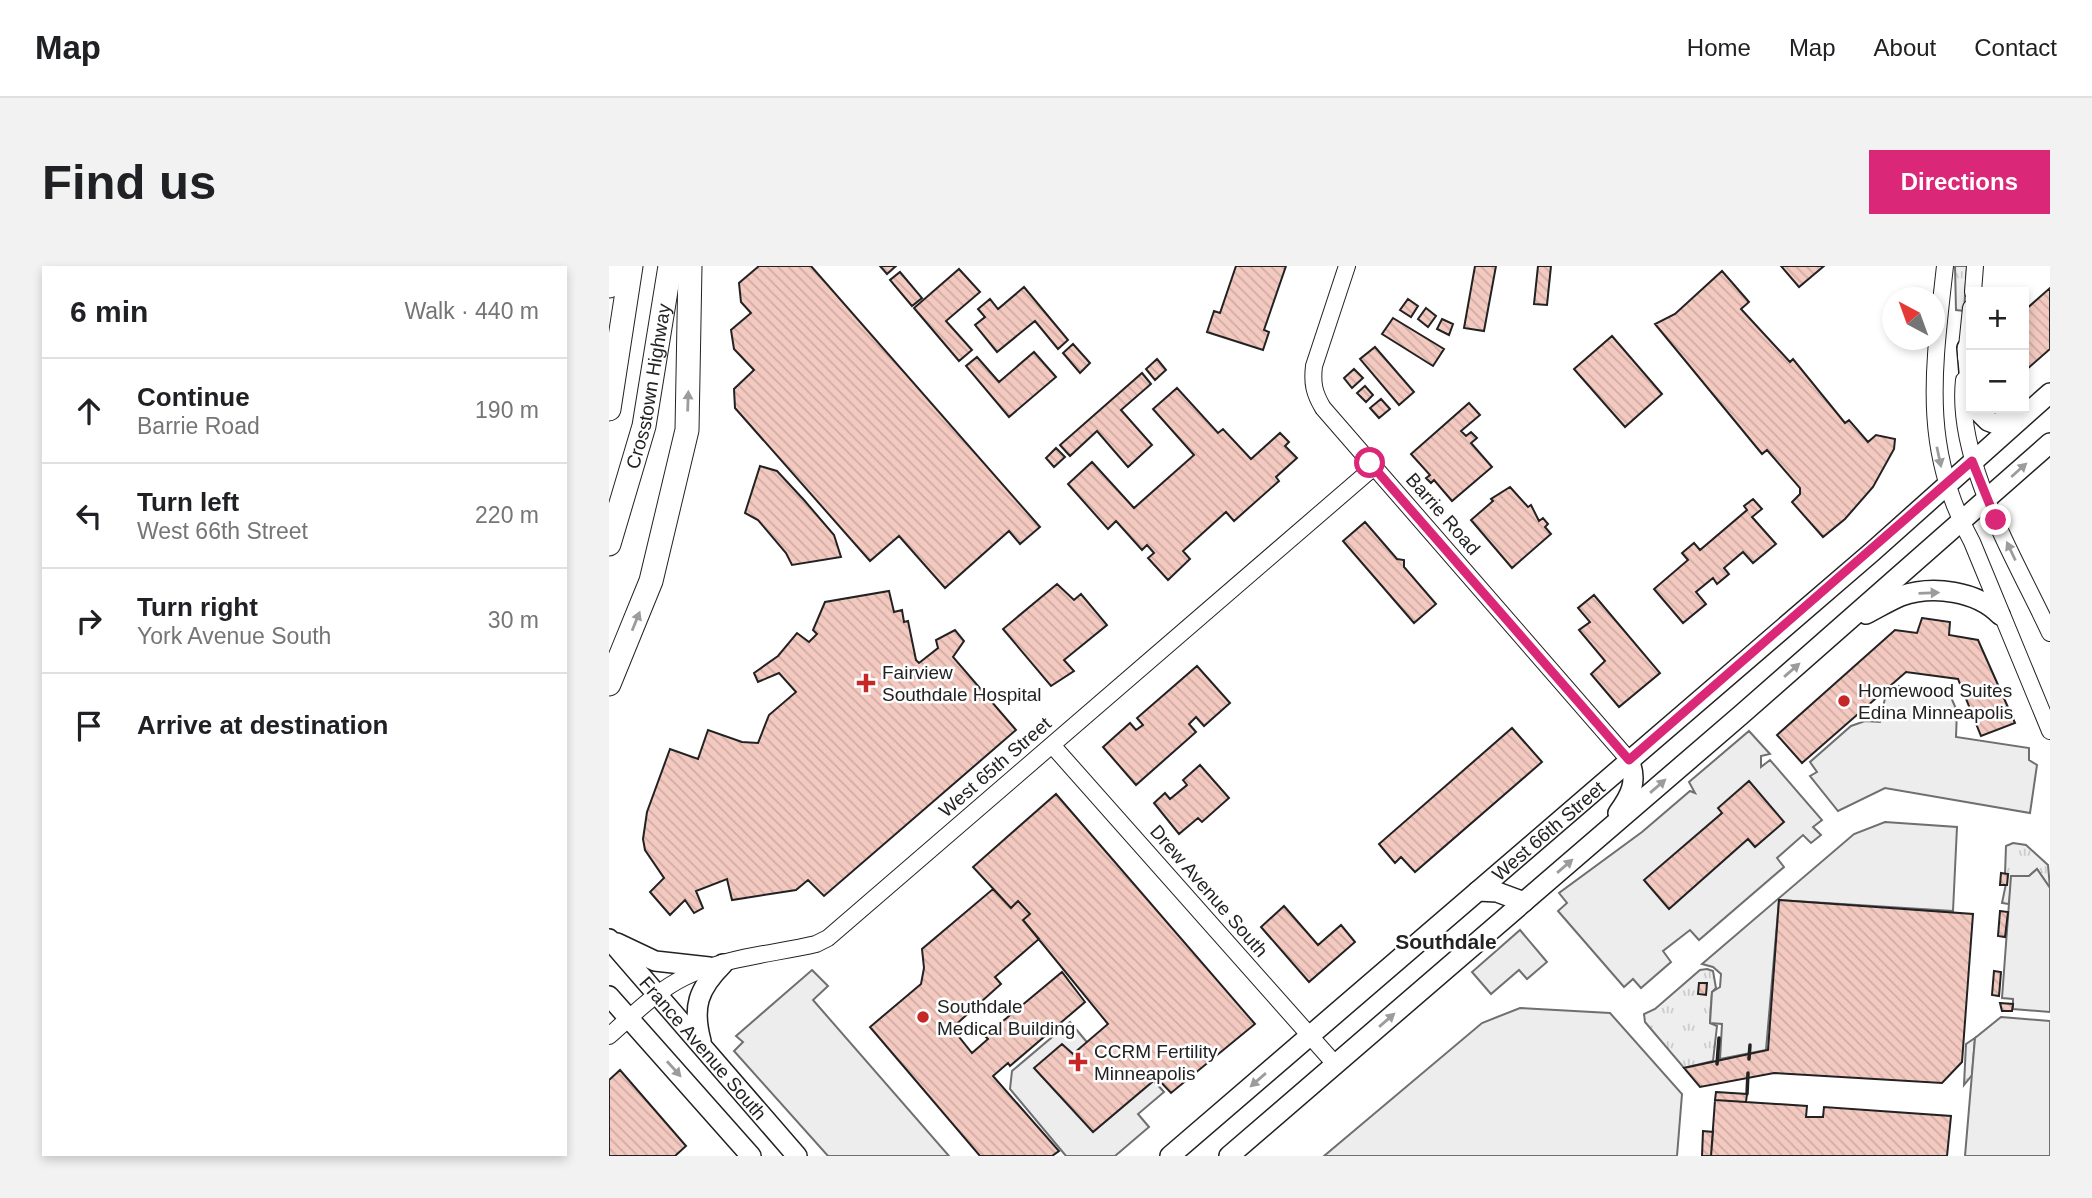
<!DOCTYPE html>
<html lang="en">
<head>
<meta charset="utf-8">
<style>
	body { margin:0; font-family:Arial,sans-serif; background:#f2f2f2; color:#202124 }
	.controls { position:absolute; right:21px; top:21px; display:grid; overflow:hidden; border-radius:0px; box-shadow:0 4px 10px #0003 }
	.controls button { width:63px; height:63px; display:grid; place-items:center; padding:0; border:0; border-bottom:2px solid #e0e0e0; background:#fff; color:#202124; font:35px sans-serif }
	.compass { position:absolute; left:1273px; top:21px; width:63px; height:63px; border-radius:50%; background:#fff; box-shadow:0 4px 10px #0003; rotate:319deg }
	.stop { position:absolute; width:21px; height:21px; margin:-16px; border:5px solid #db2777; border-radius:50%; background:#fff }
	.stop.end { background:#db2777; border-color:#fff; box-shadow:0 2px 7px #0008 }
	.list { margin:0; padding:0; list-style:none }
	h2 { display:flex; justify-content:space-between; align-items:center; height:91px; margin:0; padding:0 28px; font-size:30px }
	h2 small { font-size:23px; font-weight:400; color:#757577 }
	.list li { display:grid; grid-template-columns:46px 1fr auto; gap:21px; align-items:center; box-sizing:border-box; height:105px; padding:0 28px; border-top:2px solid #e0e0e0 }
	.list b { display:block; font-size:26px; white-space:nowrap }
	.list p { margin:0; font-size:23px; white-space:nowrap; color:#757577 }
	.list em { font-size:23px; font-style:normal; color:#757577 }
	.icon { flex:none; width:38px; height:38px; fill:none; stroke:currentColor; stroke-width:2; stroke-linecap:round; stroke-linejoin:round }
	.map { position:relative; flex:none; width:1441px; height:890px; overflow:hidden; border-radius:0px }
	header { display:flex; align-items:center; gap:42px; box-sizing:border-box; height:98px; padding:0 35px; background:#fff; border-bottom:2px solid #e0e0e0 }
	header strong { font-size:33px }
	nav { display:flex; gap:38px; margin-inline-start:auto; font-size:24px }
	.intro { display:flex; align-items:center; justify-content:space-between; box-sizing:border-box; height:168px; padding:0 42px }
	h1 { margin:0; font-size:49px }
	.button { padding:18px 32px; border-radius:0px; background:#db2777; color:#fff; font-size:24px; font-weight:700 }
	main { display:flex; gap:42px; padding:0 42px }
	aside { flex:1; background:#fff; border-radius:0px; box-shadow:0 4px 10px #0003 }
	.map>svg:first-child { display:block }
	.grass { fill:url(#grass-tufts); stroke:#6f6f6f; stroke-width:2 }
	.parking { fill:#ededed; stroke:#6f6f6f; stroke-width:2 }
	.building { fill:url(#building-back-hatch); stroke:#222; stroke-width:2 }
	.lines { fill:none; stroke-linecap:round; stroke-linejoin:round }
	.minor-casing { stroke:#222; stroke-width:18 }
	.major-casing { stroke:#222; stroke-width:22 }
	.highway-casing { stroke:#222; stroke-width:25 }
	.minor { stroke:#fff; stroke-width:16 }
	.major { stroke:#fff; stroke-width:19 }
	.highway { stroke:#fff; stroke-width:23 }
	.wall { stroke:#222; stroke-width:3.5 }
	.oneway { fill:#9c9c9c }
	.route { stroke:#db2777; stroke-width:9 }
	.poi-dot { fill:#c62828; stroke:#fff; stroke-width:2.5 }
	.labels { text-anchor:middle; dominant-baseline:central; stroke-width:5; stroke-linejoin:round; paint-order:stroke }
	.street-label { font-size:19px; fill:#222; stroke:#fff }
	.poi-label { font-size:19px; fill:#222; stroke:#fff; text-anchor:start }
	.neighbourhood-label { font-size:21px; font-weight:bold; fill:#222; stroke:#fff }
</style>
</head>
<body>
<header>
<strong>Map</strong>
<nav><a>Home</a><a>Map</a><a>About</a><a>Contact</a></nav>
</header>
<div class="intro"><h1>Find us</h1><a class="button">Directions</a></div>
<main>
<aside>
<h2>6 min<small>Walk · 440 m</small></h2>
<ul class="list">
<li><svg class="icon" aria-label="ahead" viewBox="0 0 24 24"><path d="M12 20V5M6 11l6-6 6 6"/></svg><div><b>Continue</b><p>Barrie Road</p></div><em>190 m</em></li>
<li><svg class="icon" aria-label="left" viewBox="0 0 24 24"><path d="M17 20v-9H6M10 6l-5 5 5 5"/></svg><div><b>Turn left</b><p>West 66th Street</p></div><em>220 m</em></li>
<li><svg class="icon" aria-label="right" viewBox="0 0 24 24"><path d="M7 20v-9h11M14 6l5 5-5 5"/></svg><div><b>Turn right</b><p>York Avenue South</p></div><em>30 m</em></li>
<li><svg class="icon" aria-label="arrive" viewBox="0 0 24 24"><path d="M6 21V4h12l-3 4 3 4H6"/></svg><div><b>Arrive at destination</b></div></li>
</ul>
</aside>
<div class="map">
<svg width="1441" height="890" viewBox="0 0 1441 890">
	<defs>
		<pattern id="grass-tufts" width="24" height="20" patternUnits="userSpaceOnUse" patternTransform="scale(1.75)"><rect width="24" height="20" fill="#eee"/><path d="M3 7l-1-3M5 7V3M7 7l1-3M15 17l-1-3M17 17v-4M19 17l1-3" fill="none" stroke="#ccc"/></pattern>
		<pattern id="building-back-hatch" width="6" height="6" patternUnits="userSpaceOnUse" patternTransform="scale(1.75)"><rect width="6" height="6" fill="#f3c9c0"/><path d="M-1 5l2 2M0 0l6 6M5-1l2 2" fill="none" stroke="#d0aca5"/></pattern>
	</defs>
	<rect width="100%" height="100%" fill="#fff"/>
	<path class="grass" d="M1346 0H1358L1355 45 1347 44Z
		M1404 577 1417 579 1439 599 1441 622 1428 603 1420 610H1403L1400 638 1393 637 1399 608H1396L1397 580Z
		M1098 703 1104 705 1107 722 1103 726 1101 757 1108 760 1104 795 1075 802 1036 756 1035 748 1046 743 1091 704Z
		M1366 772 1363 809 1355 819 1357 778Z"/>
	<path class="parking" d="M1290 420 1341 429 1348 445 1347 471 1420 482V494L1428 499 1421 547 1276 522 1229 545 1201 510 1208 506 1201 496 1242 460 1256 455 1271 456 1276 432H1287Z
		M1140 465 1161 488 1152 490V501L1161 494 1213 554 1204 561 1212 569 1202 577 1194 569 1168 592 1175 601 1090 674 1081 664 1054 685 1062 696 1032 722 1024 713 1015 721 949 645 958 637 950 627 1033 566 1081 525 1086 527 1080 516Z
		M1276 556 1348 561 1344 645 1170 634 1157 784 1111 793 1113 758 1101 757 1103 726 1111 721 1112 708 1104 701 1093 698 1245 568Z
		M1428 603 1441 622V746L1404 743V733L1393 732 1402 610H1420Z
		M911 664 938 696 918 713 910 704 882 728 863 706Z
		M203 704 219 720 204 734 340 890H219L125 785 134 776 127 770Z
		M911 742 1001 747 1073 828 1068 890H715L873 757Z
		M1392 751 1441 755V890H1356L1366 772Z
		M461 756 482 781 500 765 555 826 529 848 540 861 506 890H457L401 823 403 805Z"/>
	<path class="building" d="M150 0H202L431 261 411 278 400 265 336 322 290 270 261 295 126 142 125 123 145 104 125 83 122 64 142 47 132 36 130 17Z
		M271 0H287L278 8Z
		M627 0H677L655 64 660 66 654 84 598 66 605 45 611 47Z
		M866 0H887L875 65 855 62Z
		M929 0H942L938 39 925 38Z
		M1172 0H1215L1190 21Z
		M350 3 371 26 337 55 363 84 350 95 305 42Z
		M1113 5 1140 36 1132 43 1181 96 1184 93 1236 157 1240 154 1259 176 1267 169 1286 173 1285 183 1264 221 1236 253 1214 271 1183 236 1191 228V222L1158 184 1153 188 1046 58 1066 48Z
		M291 6 313 32 303 40 281 14Z
		M415 21 459 74 449 83 426 55 388 86 366 59 376 51 369 43 381 33 389 43Z
		M1441 22V83L1417 104 1415 101V45Z
		M799 33 809 40 802 51 791 44Z
		M817 42 827 50 819 61 809 53Z
		M784 52 835 83 824 100 773 68Z
		M833 53 844 58 840 69 828 63Z
		M1003 70 1053 128 1016 161 965 103Z
		M464 78 481 97 471 107 454 87Z
		M766 81 805 126 790 139 751 93Z
		M425 86 447 111 400 151 357 100 368 91 390 116Z
		M548 93 557 104 546 114 537 103Z
		M745 103 754 112 743 122 735 112Z
		M533 107 542 118 512 144 543 179 519 201 488 165 461 190 451 179Z
		M756 120 764 129 757 136 748 127Z
		M568 122 609 167 614 163 642 193 671 167 680 176 676 180 688 192 667 211 670 215 625 255 617 246 574 285 581 293 559 314 539 292 545 287 538 279 533 284 507 255 499 263 459 218 483 196 525 242 585 189 544 143Z
		M772 133 781 143 770 152 761 142Z
		M860 137 871 149 852 165 857 170 862 166 868 172 862 177 883 201 843 235 825 214 822 217 817 212 821 209 802 188Z
		M447 182 456 191 445 201 437 192Z
		M151 200 168 205 195 234 225 269 232 291 183 299 177 287 149 254 136 247Z
		M901 221 919 241 922 239 930 255 934 252 939 258 936 261 942 268 903 302 862 254 884 235 882 233Z
		M1144 233 1153 243 1143 251 1167 278 1144 297 1134 286 1115 302 1120 308 1108 318 1104 312 1087 326 1097 338 1074 357 1045 323 1079 294 1073 287 1085 277 1091 284 1138 244 1135 240Z
		M756 256 788 293 795 294V301L827 338 805 357 734 275Z
		M448 318 465 334 472 328 498 359 455 394 465 405 442 420 394 363Z
		M280 325 285 346 293 344 295 356 299 355 307 394 310 397 329 382 327 374 346 364 355 375 344 391 407 464 215 630 199 614 187 624 123 634 118 613 87 625 94 642 85 647 76 634 61 649 41 626 55 612 36 584 34 573 38 546 61 483 89 493 99 464 133 476 149 477 160 449 187 426 170 407 149 416 145 407 169 390 188 367 200 376 208 368 204 364 216 336Z
		M985 329 1051 407 1010 441 982 408 996 395 970 364 981 356 969 342Z
		M1313 352 1341 356 1340 369 1369 374 1406 457 1372 470 1349 413 1297 406 1193 497 1168 469 1286 364 1308 367Z
		M588 400 621 437 595 460 587 451 580 458 587 466 527 519 494 481 521 457 527 464 534 459 528 452Z
		M903 462 933 496 806 606 792 591 786 597 770 578Z
		M591 499 620 532 593 556 589 552 570 568 545 537 556 527 561 533 578 519 574 514Z
		M1140 515 1175 556 1146 581 1139 573 1060 643 1035 614 1113 547 1109 542Z
		M447 528 646 758 562 827 548 812 484 866 425 802 453 778 464 788 499 758 414 654 421 648 409 635 402 642 364 601Z
		M1392 607 1399 608 1398 619H1391Z
		M384 623 402 642 409 635 421 648 414 654 430 673 386 711 392 718 343 762 363 787 379 773 376 770 453 706 476 736 401 800 399 797 384 810 450 885 443 890H371L261 761 312 718 315 702 313 683Z
		M1170 634 1364 648 1353 796 1333 817 1165 807 1091 821 1075 802 1159 784Z
		M675 640 709 679 732 659 746 676 700 716 652 661Z
		M1391 645 1399 646 1396 671 1389 670Z
		M1385 705 1392 706 1390 730 1383 729Z
		M1090 717H1098L1097 729 1089 728Z
		M1391 737 1404 738 1403 745H1393Z
		M11 804 77 880 66 890H0V814Z
		M1107 826 1138 828 1137 836 1106 834Z
		M1106 834 1198 840 1197 851H1214L1215 841 1342 850 1338 890H1102Z
		M1094 865 1104 866 1102 890H1093Z"/>
	<g class="lines">
		<defs>
			<path id="minor" d="M738 0 705 100C703 117 705 127 714 142L1020 494
				M1336 0C1325 101 1311 182 1363 276L1441 465
				M1364 26 1366 0
				M1357 91 1362 42
				M1355 114C1346 195 1407 294 1441 367
				M443 479 726 798
				M0 770C24 749 47 725 76 711 116 691 164 688 207 678L219 672 765 201"/>
			<g id="major">
				<path d="M1358 82 1362 129"/>
				<path d="M1366 142 1379 155 1387 158 1408 146"/>
				<path d="M1257 348C1269 342 1280 335 1292 330 1324 319 1368 325 1391 349"/>
				<path d="M1009 547C1022 529 1029 515 1020 494"/>
				<path d="M869 625 888 626 915 636"/>
				<path id="s1" d="M0 673 188 890"/>
				<path d="M8 677 46 695 100 701"/>
				<path d="M0 730 142 890"/>
				<path d="M92 775C83 741 89 723 114 698"/>
				<path id="s2" d="M561 890 1263 286 1441 127"/>
				<path d="M620 890 1133 448 1441 177"/>
			</g>
			<g id="highway">
				<path d="M0 20 6 0"/>
				<path d="M0 143 22 0"/>
				<path id="s3" d="M0 278 35 160 61 0"/>
				<path d="M0 418 42 315 78 164 81 0"/>
			</g>
		</defs>
		<use href="#minor" class="minor-casing"/>
		<use href="#major" class="major-casing"/>
		<use href="#highway" class="highway-casing"/>
		<use href="#minor" class="minor"/>
		<use href="#major" class="major"/>
		<use href="#highway" class="highway"/>
		<path class="wall" d="M1140 793 1141 779
			M1108 798 1110 772
			M1138 828 1139 807"/>
	</g>
	<defs><path id="oneway-solid" d="M-6-.8H1V-3.2L6.5 0L1 3.2V.8H-6Z" transform="scale(1.75)"/></defs>
	<g class="oneway">
		<use href="#oneway-solid" transform="translate(79 135) rotate(-88)"/>
		<use href="#oneway-solid" transform="translate(1330 191) rotate(78)"/>
		<use href="#oneway-solid" transform="translate(1410 204) rotate(-42)"/>
		<use href="#oneway-solid" transform="translate(1402 285) rotate(-115)"/>
		<use href="#oneway-solid" transform="translate(1320 327) rotate(-2)"/>
		<use href="#oneway-solid" transform="translate(27 355) rotate(-68)"/>
		<use href="#oneway-solid" transform="translate(1183 404) rotate(-41)"/>
		<use href="#oneway-solid" transform="translate(1049 520) rotate(-41)"/>
		<use href="#oneway-solid" transform="translate(956 600) rotate(-41)"/>
		<use href="#oneway-solid" transform="translate(778 754) rotate(-41)"/>
		<use href="#oneway-solid" transform="translate(65 803) rotate(48)"/>
		<use href="#oneway-solid" transform="translate(649 814) rotate(139)"/>
	</g>
	<g class="lines">
		<path class="route" d="M761 197 1020 494 1363 195 1387 254"/>
	</g>
	<g class="poi-dot">
		<path d="M253.5 406.5h7v7h7v7h-7v7h-7v-7h-7v-7h7z"/>
		<circle cx="1235" cy="435" r="7"/>
		<circle cx="314" cy="751" r="7"/>
		<path d="M465.5 785.5h7v7h7v7h-7v7h-7v-7h-7v-7h7z"/>
	</g>
	<g class="labels">
		<g class="street-label">
			<text stroke="none"><textPath href="#s3" startOffset="163">Crosstown Highway</textPath></text>
			<text transform="translate(834 248) rotate(49)">Barrie Road</text>
			<text transform="translate(386 501) rotate(-41)">West 65th Street</text>
			<text stroke="none"><textPath href="#s2" startOffset="499">West 66th Street</textPath></text>
			<text transform="translate(600 625) rotate(49)">Drew Avenue South</text>
			<text stroke="none"><textPath href="#s1" startOffset="144">France Avenue South</textPath></text>
		</g>
		<g class="poi-label">
			<text x="273" y="406">Fairview<tspan x="273" dy="22">Southdale Hospital</tspan></text>
			<text x="1249" y="424">Homewood Suites<tspan x="1249" dy="22">Edina Minneapolis</tspan></text>
			<text x="328" y="740">Southdale<tspan x="328" dy="22">Medical Building</tspan></text>
			<text x="485" y="785">CCRM Fertility<tspan x="485" dy="22">Minneapolis</tspan></text>
		</g>
		<g class="neighbourhood-label">
			<text x="837" y="675">Southdale</text>
		</g>
	</g>
</svg>
<div class="controls">
<button>+</button>
<button>−</button>
</div>
<svg class="compass" viewBox="-18 -18 36 36"><path d="M0-13l5 13h-10z" fill="#e53935"/><path d="M0 13l5-13h-10z" fill="#757577"/></svg>
<div class="stop" style="left:761px;top:197px"></div>
<div class="stop end" style="left:1387px;top:254px"></div>
</div>
</main>
</body>
</html>
